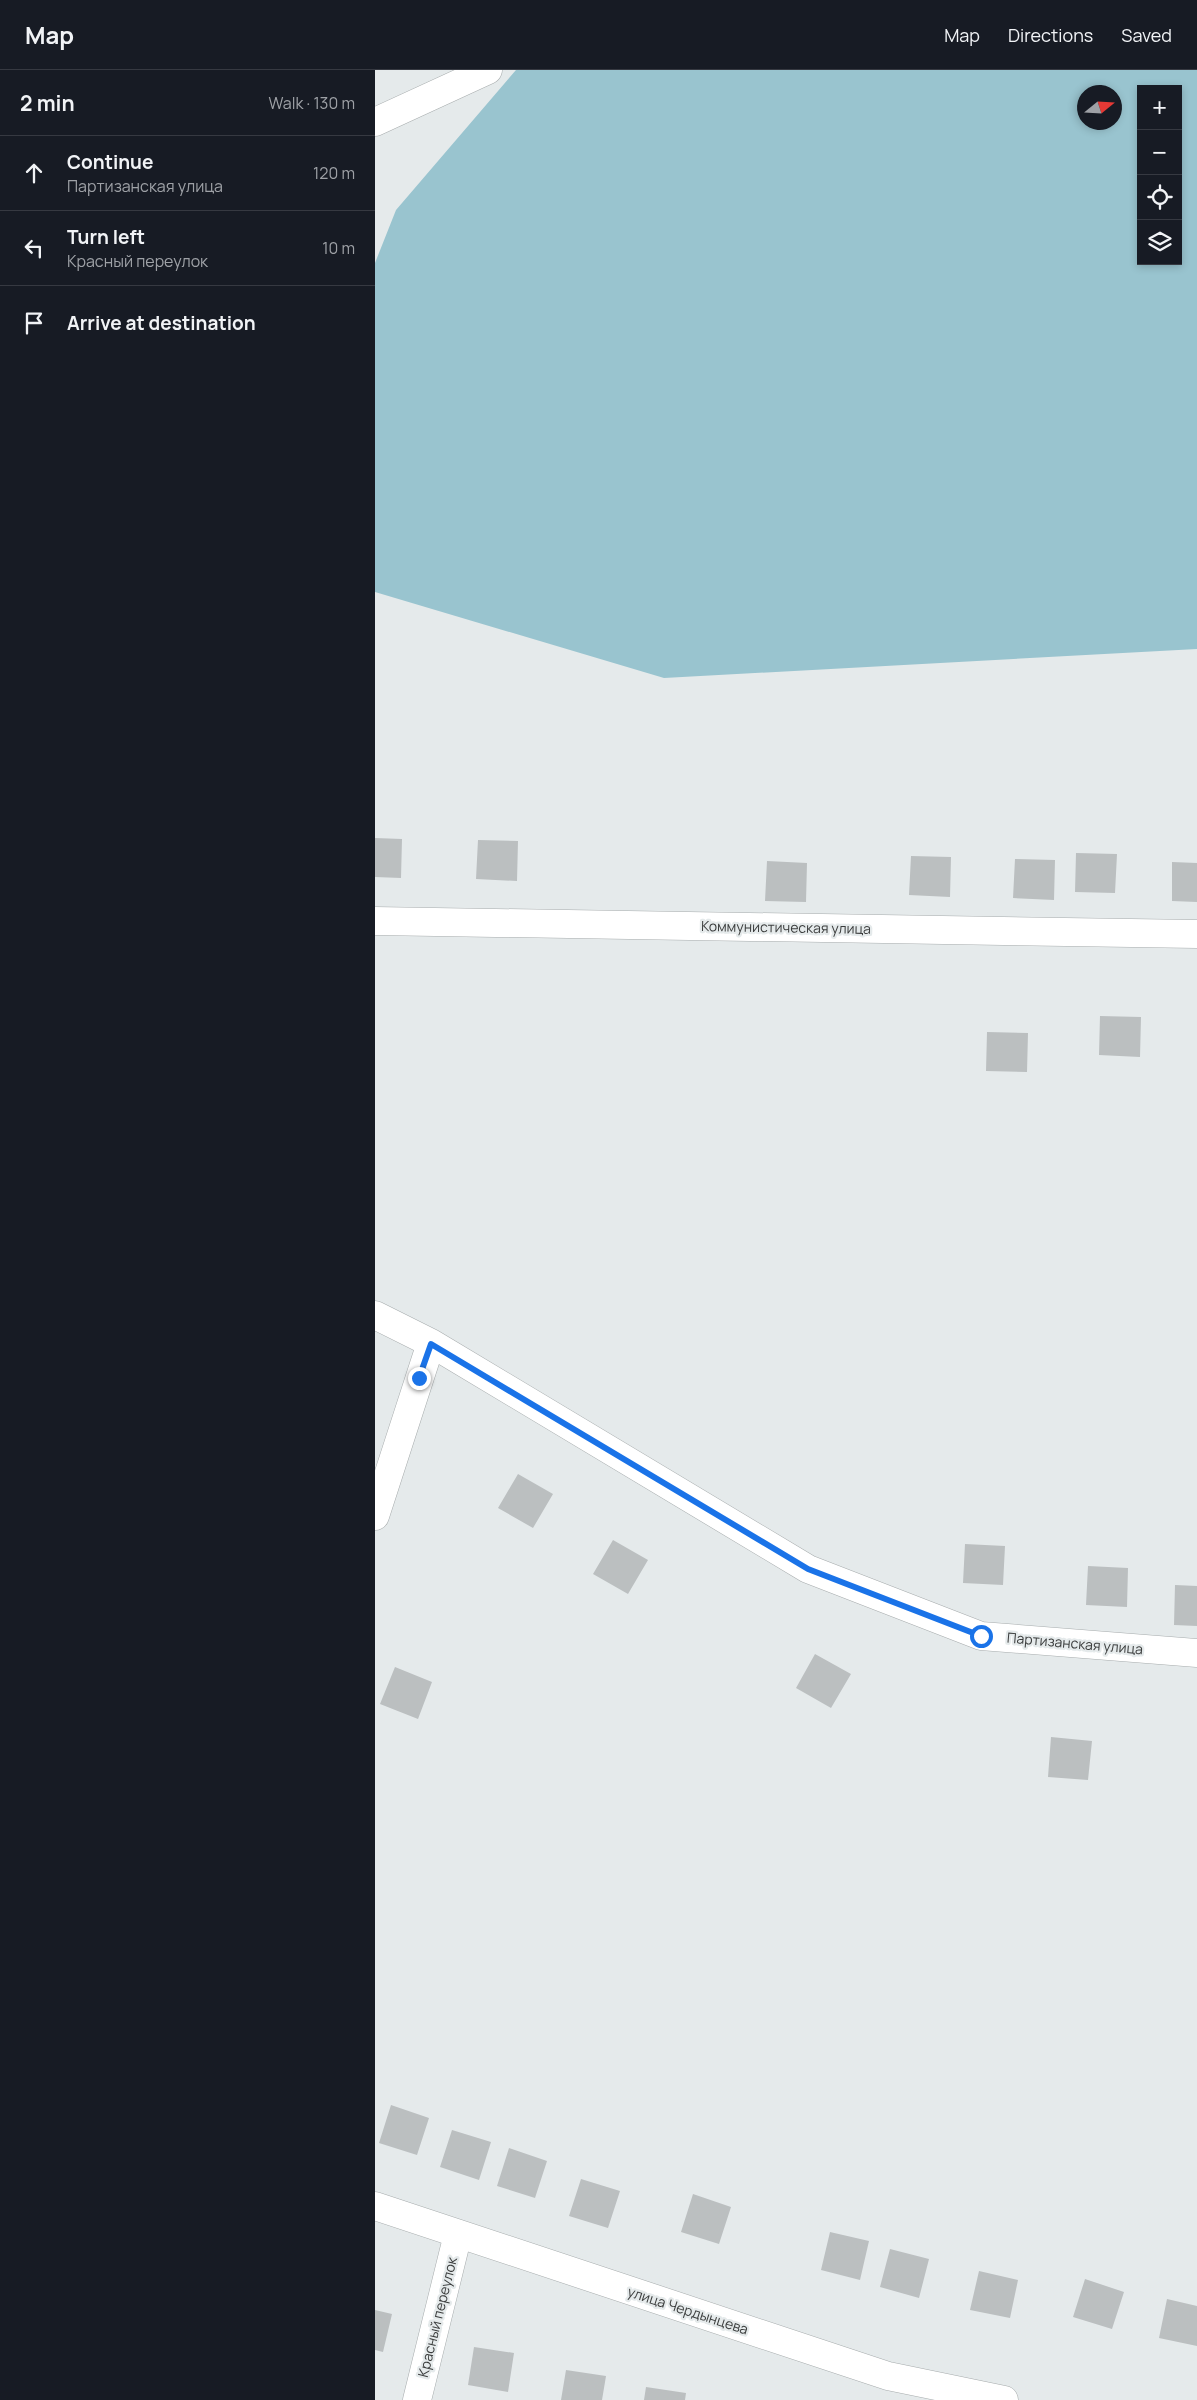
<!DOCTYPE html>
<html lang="en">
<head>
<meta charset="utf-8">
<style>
	body { margin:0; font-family:Manrope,sans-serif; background:#20242c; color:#f1f3f6 }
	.controls { position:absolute; right:15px; top:15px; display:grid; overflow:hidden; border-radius:0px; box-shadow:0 2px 8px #0003 }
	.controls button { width:45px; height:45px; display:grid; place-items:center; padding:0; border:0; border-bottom:1px solid #363941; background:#171b24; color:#f1f3f6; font:25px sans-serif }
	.compass { position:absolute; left:702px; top:15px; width:45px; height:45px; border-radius:50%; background:#171b24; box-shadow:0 2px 8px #0003; rotate:72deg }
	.stop { position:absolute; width:15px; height:15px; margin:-11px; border:4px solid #1a73e8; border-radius:50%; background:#fff }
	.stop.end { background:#1a73e8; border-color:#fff; box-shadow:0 1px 5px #0008 }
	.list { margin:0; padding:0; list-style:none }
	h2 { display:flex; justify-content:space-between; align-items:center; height:65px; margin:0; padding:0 20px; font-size:21px }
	h2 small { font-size:16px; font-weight:400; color:#9ea1a6 }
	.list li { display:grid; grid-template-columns:32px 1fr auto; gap:15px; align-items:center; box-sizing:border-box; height:75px; padding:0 20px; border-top:1px solid #363941 }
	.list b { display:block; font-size:19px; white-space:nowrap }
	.list p { margin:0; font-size:16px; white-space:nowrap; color:#9ea1a6 }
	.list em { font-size:16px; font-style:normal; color:#9ea1a6 }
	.icon { flex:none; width:28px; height:28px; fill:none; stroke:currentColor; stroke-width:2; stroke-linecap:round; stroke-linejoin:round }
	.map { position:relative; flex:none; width:822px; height:2330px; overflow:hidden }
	header { display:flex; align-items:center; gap:30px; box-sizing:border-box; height:70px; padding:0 25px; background:#171b24; border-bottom:1px solid #363941 }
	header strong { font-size:24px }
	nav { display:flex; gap:28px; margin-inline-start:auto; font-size:18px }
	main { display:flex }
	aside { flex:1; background:#171b24 }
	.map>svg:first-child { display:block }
	.green { fill:#99c4cf; fill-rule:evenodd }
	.building { fill:#bbbfc0 }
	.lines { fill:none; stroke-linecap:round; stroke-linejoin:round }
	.street-casing { stroke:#a7acad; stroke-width:29 }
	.secondary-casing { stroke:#a7acad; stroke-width:29 }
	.street { stroke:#fff; stroke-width:28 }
	.secondary { stroke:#fff; stroke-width:28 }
	.route { stroke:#1a73e8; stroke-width:6 }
	.labels { text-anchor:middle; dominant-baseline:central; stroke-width:4.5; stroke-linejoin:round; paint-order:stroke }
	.street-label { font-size:14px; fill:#3b3d3d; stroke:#e5eaeb }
</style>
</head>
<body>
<header>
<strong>Map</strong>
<nav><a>Map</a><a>Directions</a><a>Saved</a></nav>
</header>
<main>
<aside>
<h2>2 min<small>Walk · 130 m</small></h2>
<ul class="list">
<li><svg class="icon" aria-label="ahead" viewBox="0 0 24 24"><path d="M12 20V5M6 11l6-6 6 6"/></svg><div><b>Continue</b><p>Партизанская улица</p></div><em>120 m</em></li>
<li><svg class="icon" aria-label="left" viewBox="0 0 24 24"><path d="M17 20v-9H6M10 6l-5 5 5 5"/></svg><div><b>Turn left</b><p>Красный переулок</p></div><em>10 m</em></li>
<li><svg class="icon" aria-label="arrive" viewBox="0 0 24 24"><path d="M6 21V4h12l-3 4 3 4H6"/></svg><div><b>Arrive at destination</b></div></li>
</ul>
</aside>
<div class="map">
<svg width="822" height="2330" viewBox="0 0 822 2330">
	<rect width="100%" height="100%" fill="#e5eaeb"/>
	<path class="green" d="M141 0H822V579L289 608 0 522V193L21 140ZM766 19H803V191H766ZM710 22H740V52H710Z"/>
	<path class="building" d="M0 768 27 769 26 808 0 807Z
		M103 770 143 771 142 811 101 809Z
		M701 783 742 784 740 823 700 822Z
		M536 786 576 787 575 827 534 825Z
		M640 789 680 790 679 830 638 828Z
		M392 791 432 793 431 832 390 831Z
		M797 792 822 793V832L797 831Z
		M725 946 766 947 765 987 724 985Z
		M612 962 653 963 652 1002 611 1001Z
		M143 1404 178 1424 158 1458 123 1438Z
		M238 1470 273 1490 253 1524 218 1504Z
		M590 1474 630 1476 628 1515 588 1513Z
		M713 1496 753 1498 752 1537 711 1535Z
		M800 1515 822 1516V1556L799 1555Z
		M440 1584 476 1604 456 1638 421 1618Z
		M20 1597 57 1612 43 1649 5 1634Z
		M676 1667 717 1671 713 1710 673 1707Z
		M16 2035 54 2048 42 2085 4 2073Z
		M77 2060 116 2072 104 2110 65 2097Z
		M134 2078 172 2091 160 2128 122 2116Z
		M206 2109 245 2121 233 2158 194 2146Z
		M318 2124 356 2137 344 2174 306 2162Z
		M455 2162 494 2171 485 2210 446 2200Z
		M515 2179 554 2189 544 2228 505 2217Z
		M604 2201 643 2210 635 2248 595 2240Z
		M710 2209 749 2222 737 2259 698 2247Z
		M792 2229 822 2236V2276L784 2268Z
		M0 2240 17 2244 8 2282 0 2280Z
		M99 2277 139 2283 133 2322 93 2315Z
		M191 2300 231 2306 227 2330H186Z
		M271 2317 311 2323 310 2330H269Z"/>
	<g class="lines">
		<defs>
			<path id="street" d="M0 52 113 0
				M0 851 822 864
				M0 1245 56 1273 433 1499 606 1566 822 1583
				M0 1446 56 1273
				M42 2330 83 2164"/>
			<path id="secondary" d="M0 2136 513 2306 629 2330"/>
		</defs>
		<use href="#street" class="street-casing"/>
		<use href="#secondary" class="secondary-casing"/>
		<use href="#street" class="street"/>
		<use href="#secondary" class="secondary"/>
	</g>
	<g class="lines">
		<path class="route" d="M44 1308 56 1274 433 1499 606 1566"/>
	</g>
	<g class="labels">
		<g class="street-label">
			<text transform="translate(411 857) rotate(1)">Коммунистическая улица</text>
			<text transform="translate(700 1573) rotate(5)">Партизанская улица</text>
			<text transform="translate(313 2240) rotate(18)">улица Чердынцева</text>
			<text transform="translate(62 2247) rotate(-76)">Красный переулок</text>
		</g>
	</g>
</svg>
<div class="controls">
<button>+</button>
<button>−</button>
<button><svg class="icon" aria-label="locate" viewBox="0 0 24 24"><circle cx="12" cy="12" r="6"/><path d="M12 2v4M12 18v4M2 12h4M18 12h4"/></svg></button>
<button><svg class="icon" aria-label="layers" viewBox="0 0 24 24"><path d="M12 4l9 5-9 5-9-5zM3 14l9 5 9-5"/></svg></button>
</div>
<svg class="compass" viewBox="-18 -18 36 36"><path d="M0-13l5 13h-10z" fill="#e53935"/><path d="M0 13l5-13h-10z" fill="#9ea1a6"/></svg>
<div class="stop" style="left:606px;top:1566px"></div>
<div class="stop end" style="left:44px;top:1308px"></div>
</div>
</main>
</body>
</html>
